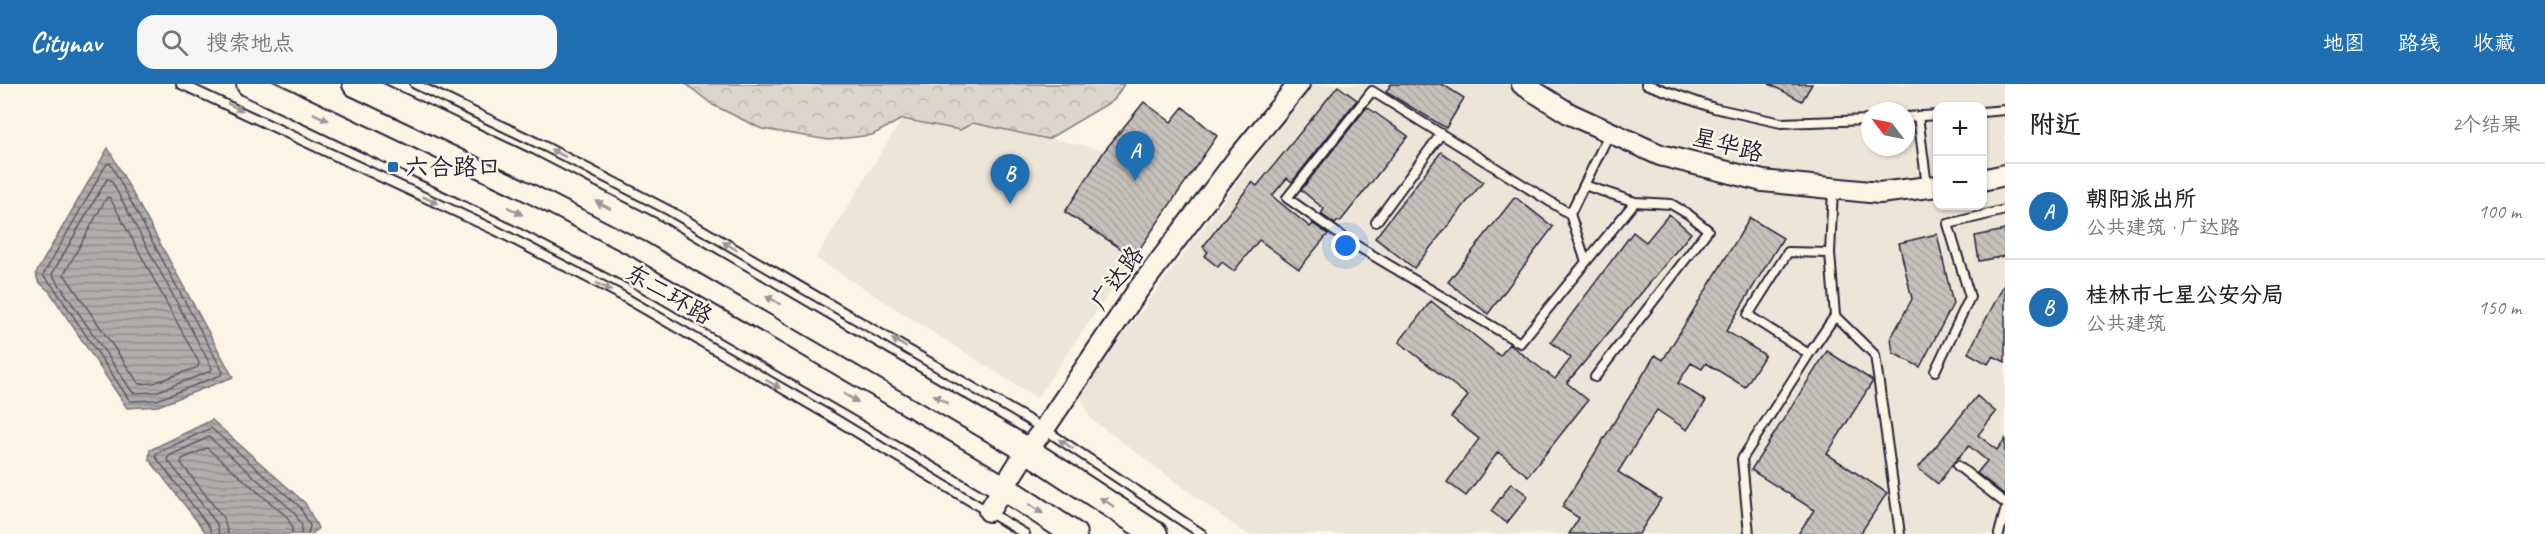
<!DOCTYPE html>
<html lang="zh">
<head>
<meta charset="utf-8">
<style>
	body { margin:0; font-family:Caveat,"LXGW WenKai TC",sans-serif; background:#f6f6f6; color:#222 }
	.controls { position:absolute; right:18px; top:18px; display:grid; overflow:hidden; border-radius:12px; box-shadow:0 2px 4px #0004 }
	.controls button { width:54px; height:54px; display:grid; place-items:center; padding:0; border:0; border-bottom:2px solid #e0e0e0; background:#fff; color:#222; font:30px sans-serif }
	.compass { position:absolute; left:1861px; top:18px; width:54px; height:54px; border-radius:50%; background:#fff; box-shadow:0 2px 4px #0004; rotate:302deg }
	.you { position:absolute; left:1346px; top:162px; width:21px; height:21px; margin:-15px; border:4px solid #fff; border-radius:50%; background:#1a73e8; box-shadow:0 0 0 9px #1a73e833 }
	.badge { display:grid; place-items:center; width:39px; height:39px; border-radius:50%; background:#1f6fb2; color:#fff; font-size:20px; font-weight:700 }
	.pin { position:absolute; translate:-50% -50px; filter:drop-shadow(0 2px 3px #0008) }
	.pin::after { content:''; position:absolute; top:32px; width:21px; height:18px; background:inherit; clip-path:polygon(0 0,100% 0,50% 100%) }
	.list { margin:0; padding:0; list-style:none }
	h2 { display:flex; justify-content:space-between; align-items:center; height:78px; margin:0; padding:0 24px; font-size:26px }
	h2 small { font-size:20px; font-weight:400; color:#767676 }
	.list li { display:grid; grid-template-columns:39px 1fr auto; gap:18px; align-items:center; box-sizing:border-box; height:96px; padding:0 24px; border-top:2px solid #e0e0e0 }
	.list b { display:block; font-size:22px; white-space:nowrap }
	.list p { margin:0; font-size:20px; white-space:nowrap; color:#767676 }
	.list em { font-size:20px; font-style:normal; color:#767676 }
	.icon { flex:none; width:33px; height:33px; fill:none; stroke:currentColor; stroke-width:2; stroke-linecap:round; stroke-linejoin:round }
	.map { position:relative; flex:none; width:2005px; height:450px; overflow:hidden }
	header { display:flex; align-items:center; gap:36px; box-sizing:border-box; height:84px; padding:0 30px; background:#1f6fb2; color:#fff }
	header strong { font-size:28px }
	nav { display:flex; gap:33px; margin-inline-start:auto; font-size:21px }
	.search { width:420px; height:54px; background:#f6f6f6; display:flex; align-items:center; gap:15px; box-sizing:border-box; padding:0 21px; border-radius:18px; color:#767676; font-size:22px }
	main { display:flex }
	aside { flex:1; background:#fff }
	.map>svg:first-child { display:block }
	.built { fill:#ece5d8; fill-rule:evenodd }
	.forest { fill:url(#forest-crowns); stroke:#7f7c84; stroke-width:1.5 }
	.water { fill:url(#water-rules); stroke:#78757e; stroke-width:1.5 }
	.lines { fill:none; stroke-linecap:round; stroke-linejoin:round }
	.shore { stroke:#5c5a68; stroke-width:1.5 }
	.building { fill:url(#building-back-hatch); stroke:#22223b; stroke-width:1.5 }
	.service-casing { stroke:#22223b; stroke-width:12 }
	.tertiary-casing { stroke:#22223b; stroke-width:24 }
	.primary-casing { stroke:#22223b; stroke-width:28 }
	.service { stroke:#fcf5e5; stroke-width:8 }
	.tertiary { stroke:#fcf5e5; stroke-width:20 }
	.primary { stroke:#fcf5e5; stroke-width:24 }
	.oneway { fill:#9a9698 }
	.poi-dot { fill:#1f6fb2; stroke:#fcf5e5; stroke-width:2 }
	.labels { text-anchor:middle; dominant-baseline:central; stroke-width:5; stroke-linejoin:round; paint-order:stroke }
	.street-label { font-size:24px; fill:#22223b; stroke:#fcf5e5 }
	.poi-label { font-size:24px; fill:#22223b; stroke:#fcf5e5; text-anchor:start }
</style>
</head>
<body>
<header>
<strong>Citynav</strong>
<div class="search"><svg class="icon" aria-label="search" viewBox="0 0 24 24"><circle cx="10" cy="10" r="6"/><path d="M15 15l6 6"/></svg>搜索地点</div>
<nav><a>地图</a><a>路线</a><a>收藏</a></nav>
</header>
<main>
<div class="map">
<svg width="2005" height="450" viewBox="0 0 2005 450">
	<defs>
		<pattern id="forest-crowns" width="20" height="18" patternUnits="userSpaceOnUse" patternTransform="scale(1.5)"><rect width="20" height="18" fill="#dcd6cc"/><path d="M2 6a3 3 0 1 1 6 0M12 15a3 3 0 1 1 6 0" fill="none" stroke="#bcb7b0"/></pattern>
		<pattern id="water-rules" width="6" height="5" patternUnits="userSpaceOnUse" patternTransform="scale(1.5)"><rect width="6" height="5" fill="#b2adab"/><path d="M0 2.5h6" fill="none" stroke="#908c8c"/></pattern>
		<pattern id="building-back-hatch" width="6" height="6" patternUnits="userSpaceOnUse" patternTransform="scale(1.5)"><rect width="6" height="6" fill="#c6c1bb"/><path d="M-1 5l2 2M0 0l6 6M5-1l2 2" fill="none" stroke="#aaa6a2"/></pattern>
	</defs>
	<rect width="100%" height="100%" fill="#fcf5e5"/>
	<filter id="ink" filterUnits="userSpaceOnUse"><feTurbulence type="fractalNoise" baseFrequency=".0167" numOctaves="2"/><feDisplacementMap in="SourceGraphic" scale="12" xChannelSelector="R" yChannelSelector="G"/><feConvolveMatrix kernelMatrix="1 2 1 2 8 2 1 2 1" color-interpolation-filters="sRGB"/></filter>
	<g filter="url(#ink)">
		<path class="built" d="M1311 0H2005V450H1246L1091 335 1080 309ZM1938 22H1982V122H1938ZM1870 27H1906V63H1870Z
			M1144 18 1171 38 1183 23 1217 52 1037 314 816 174 902 35 960 46 973 39 1105 66Z"/>
		<path class="forest" d="M686 0H1124L1114 16 1048 55 973 39 960 46 902 35 872 51 829 56 762 45 713 21Z"/>
		<path class="water" d="M108 64 233 293 158 322 127 324 50 208 38 197 36 189Z
			M212 336 305 419 318 444 312 450H207L149 375 150 366Z"/>
		<g class="lines">
			<path class="shore" d="M110 79 223 288 221 291 157 316 130 317 55 205 43 191 106 81Z
				M107 95 111 96 212 284 211 287 156 308 133 309 52 190Z
				M107 113 110 114 199 279 198 283 154 299 139 300 64 190Z
				M212 450 210 444 155 372 157 369 211 344 300 423 310 442 308 450
				M219 450 217 440 167 375 169 372 209 353 294 428 302 442 301 450
				M228 450 224 435 181 379 182 375 207 364 287 433 292 443V450"/>
		</g>
		<path class="building" d="M1391 0H1442L1464 14 1446 44 1386 8Z
			M1769 0H1812L1802 17Z
			M1338 2 1357 16 1292 98 1287 94 1272 112 1310 143 1313 140 1328 150 1299 185 1259 156 1234 187 1222 178 1218 183 1204 172 1208 168 1203 163 1252 98 1257 102Z
			M1144 18 1171 38 1183 23 1217 52 1134 173 1065 128 1105 66Z
			M1367 23 1408 52 1340 138 1338 137 1335 140 1321 130 1324 125 1301 106Z
			M1441 68 1483 98 1414 184 1375 154Z
			M1515 113 1553 143 1488 230 1448 198Z
			M1669 130 1691 149 1567 299 1588 316 1528 392 1498 368 1466 412 1447 398 1479 355 1451 333 1468 312 1399 258 1431 217 1500 272 1509 260 1555 295 1571 274 1551 258 1633 148 1646 158Z
			M1750 134 1783 154 1726 247 1765 271 1745 303 1706 279 1702 285 1691 279 1678 299 1706 317 1687 346 1657 326 1618 388 1661 415 1639 450H1569L1579 434 1562 423 1655 271 1663 276Z
			M2005 146V172L1979 177 1975 152Z
			M1937 150 1953 220 1920 283 1893 269 1891 254 1912 215 1899 159Z
			M2005 199V278L1993 272 1988 280 1968 269Z
			M1827 267 1873 297 1827 370 1887 409 1860 450H1798L1814 426 1751 386Z
			M1977 312 1996 328 1978 351 1997 366 2005 355V411L1977 389 1987 377 1969 362 1954 378 1938 400 1918 384Z
			M1511 399 1528 412 1507 439 1491 427Z"/>
		<g class="lines">
			<defs>
				<path id="service" d="M181 0 495 146 617 209 830 332 1025 450
					M415 0 546 63 670 127 1044 345 1202 450
					M1646 0 1714 24 1781 39 1870 36
					M1982 28 2005 26
					M1918 32 1927 102
					M1906 33 1938 31
					M1584 101 1635 118 1671 120 1688 130 1708 146 1595 293
					M1833 105 1830 169 1835 232 1875 271 1900 450
					M1570 130 1586 178 1520 259 1347 156 1287 114 1372 7 1570 130 1609 50
					M1376 138 1441 50
					M1586 178 1635 118
					M1809 270 1835 232
					M1935 287 1970 213 1948 140 2005 126
					M1958 382 2005 419
					M1749 450 1742 375 1809 270 1748 231 1788 168 1830 169
					M1999 450 2005 427"/>
				<path id="tertiary" d="M1522 0 1570 30 1660 71 1763 97 1879 109 1938 102
					M1982 96 2005 91
					M989 427 1027 366 1044 345 1138 206 1237 75 1299 0"/>
				<path id="primary" d="M249 0 505 122 629 186 1004 404 1074 450
					M355 0 527 82 651 146 1027 366 1155 450"/>
			</defs>
			<use href="#service" class="service-casing"/>
			<use href="#tertiary" class="tertiary-casing"/>
			<use href="#primary" class="primary-casing"/>
			<use href="#service" class="service"/>
			<use href="#tertiary" class="tertiary"/>
			<use href="#primary" class="primary"/>
		</g>
		<defs><path id="oneway-solid" d="M-6-.8H1V-3.2L6.5 0L1 3.2V.8H-6Z" transform="scale(1.5)"/></defs>
		<g class="oneway">
			<use href="#oneway-solid" transform="translate(235 23) rotate(25)"/>
			<use href="#oneway-solid" transform="translate(321 33) rotate(25)"/>
			<use href="#oneway-solid" transform="translate(558 69) rotate(-153)"/>
			<use href="#oneway-solid" transform="translate(430 116) rotate(25)"/>
			<use href="#oneway-solid" transform="translate(603 121) rotate(-153)"/>
			<use href="#oneway-solid" transform="translate(515 127) rotate(27)"/>
			<use href="#oneway-solid" transform="translate(730 162) rotate(-150)"/>
			<use href="#oneway-solid" transform="translate(604 203) rotate(27)"/>
			<use href="#oneway-solid" transform="translate(773 216) rotate(-150)"/>
			<use href="#oneway-solid" transform="translate(899 259) rotate(-149)"/>
			<use href="#oneway-solid" transform="translate(773 300) rotate(30)"/>
			<use href="#oneway-solid" transform="translate(851 314) rotate(31)"/>
			<use href="#oneway-solid" transform="translate(941 315) rotate(-149)"/>
			<use href="#oneway-solid" transform="translate(1066 360) rotate(-147)"/>
			<use href="#oneway-solid" transform="translate(1107 418) rotate(-147)"/>
			<use href="#oneway-solid" transform="translate(1036 425) rotate(33)"/>
		</g>
	</g>
	<rect class="poi-dot" x="387" y="77" width="12" height="12" rx="3"/>
	<g class="labels">
		<g class="street-label">
			<text transform="translate(1728 61) rotate(14)">星华路</text>
			<text transform="translate(1117 194) rotate(-54)">广达路</text>
			<text transform="translate(669 210) rotate(30)">东二环路</text>
		</g>
		<g class="poi-label">
			<text x="405" y="83">六合路口</text>
		</g>
	</g>
</svg>
<div class="controls">
<button>+</button>
<button>−</button>
</div>
<svg class="compass" viewBox="-18 -18 36 36"><path d="M0-13l5 13h-10z" fill="#e53935"/><path d="M0 13l5-13h-10z" fill="#767676"/></svg>
<div class="you"></div>
<div class="pin badge" style="left:1135px;top:97px">A</div>
<div class="pin badge" style="left:1010px;top:120px">B</div>
</div>
<aside>
<h2>附近<small>2个结果</small></h2>
<ul class="list">
<li><span class="badge">A</span><div><b>朝阳派出所</b><p>公共建筑 · 广达路</p></div><em>100 m</em></li>
<li><span class="badge">B</span><div><b>桂林市七星公安分局</b><p>公共建筑</p></div><em>150 m</em></li>
</ul>
</aside>
</main>
</body>
</html>
